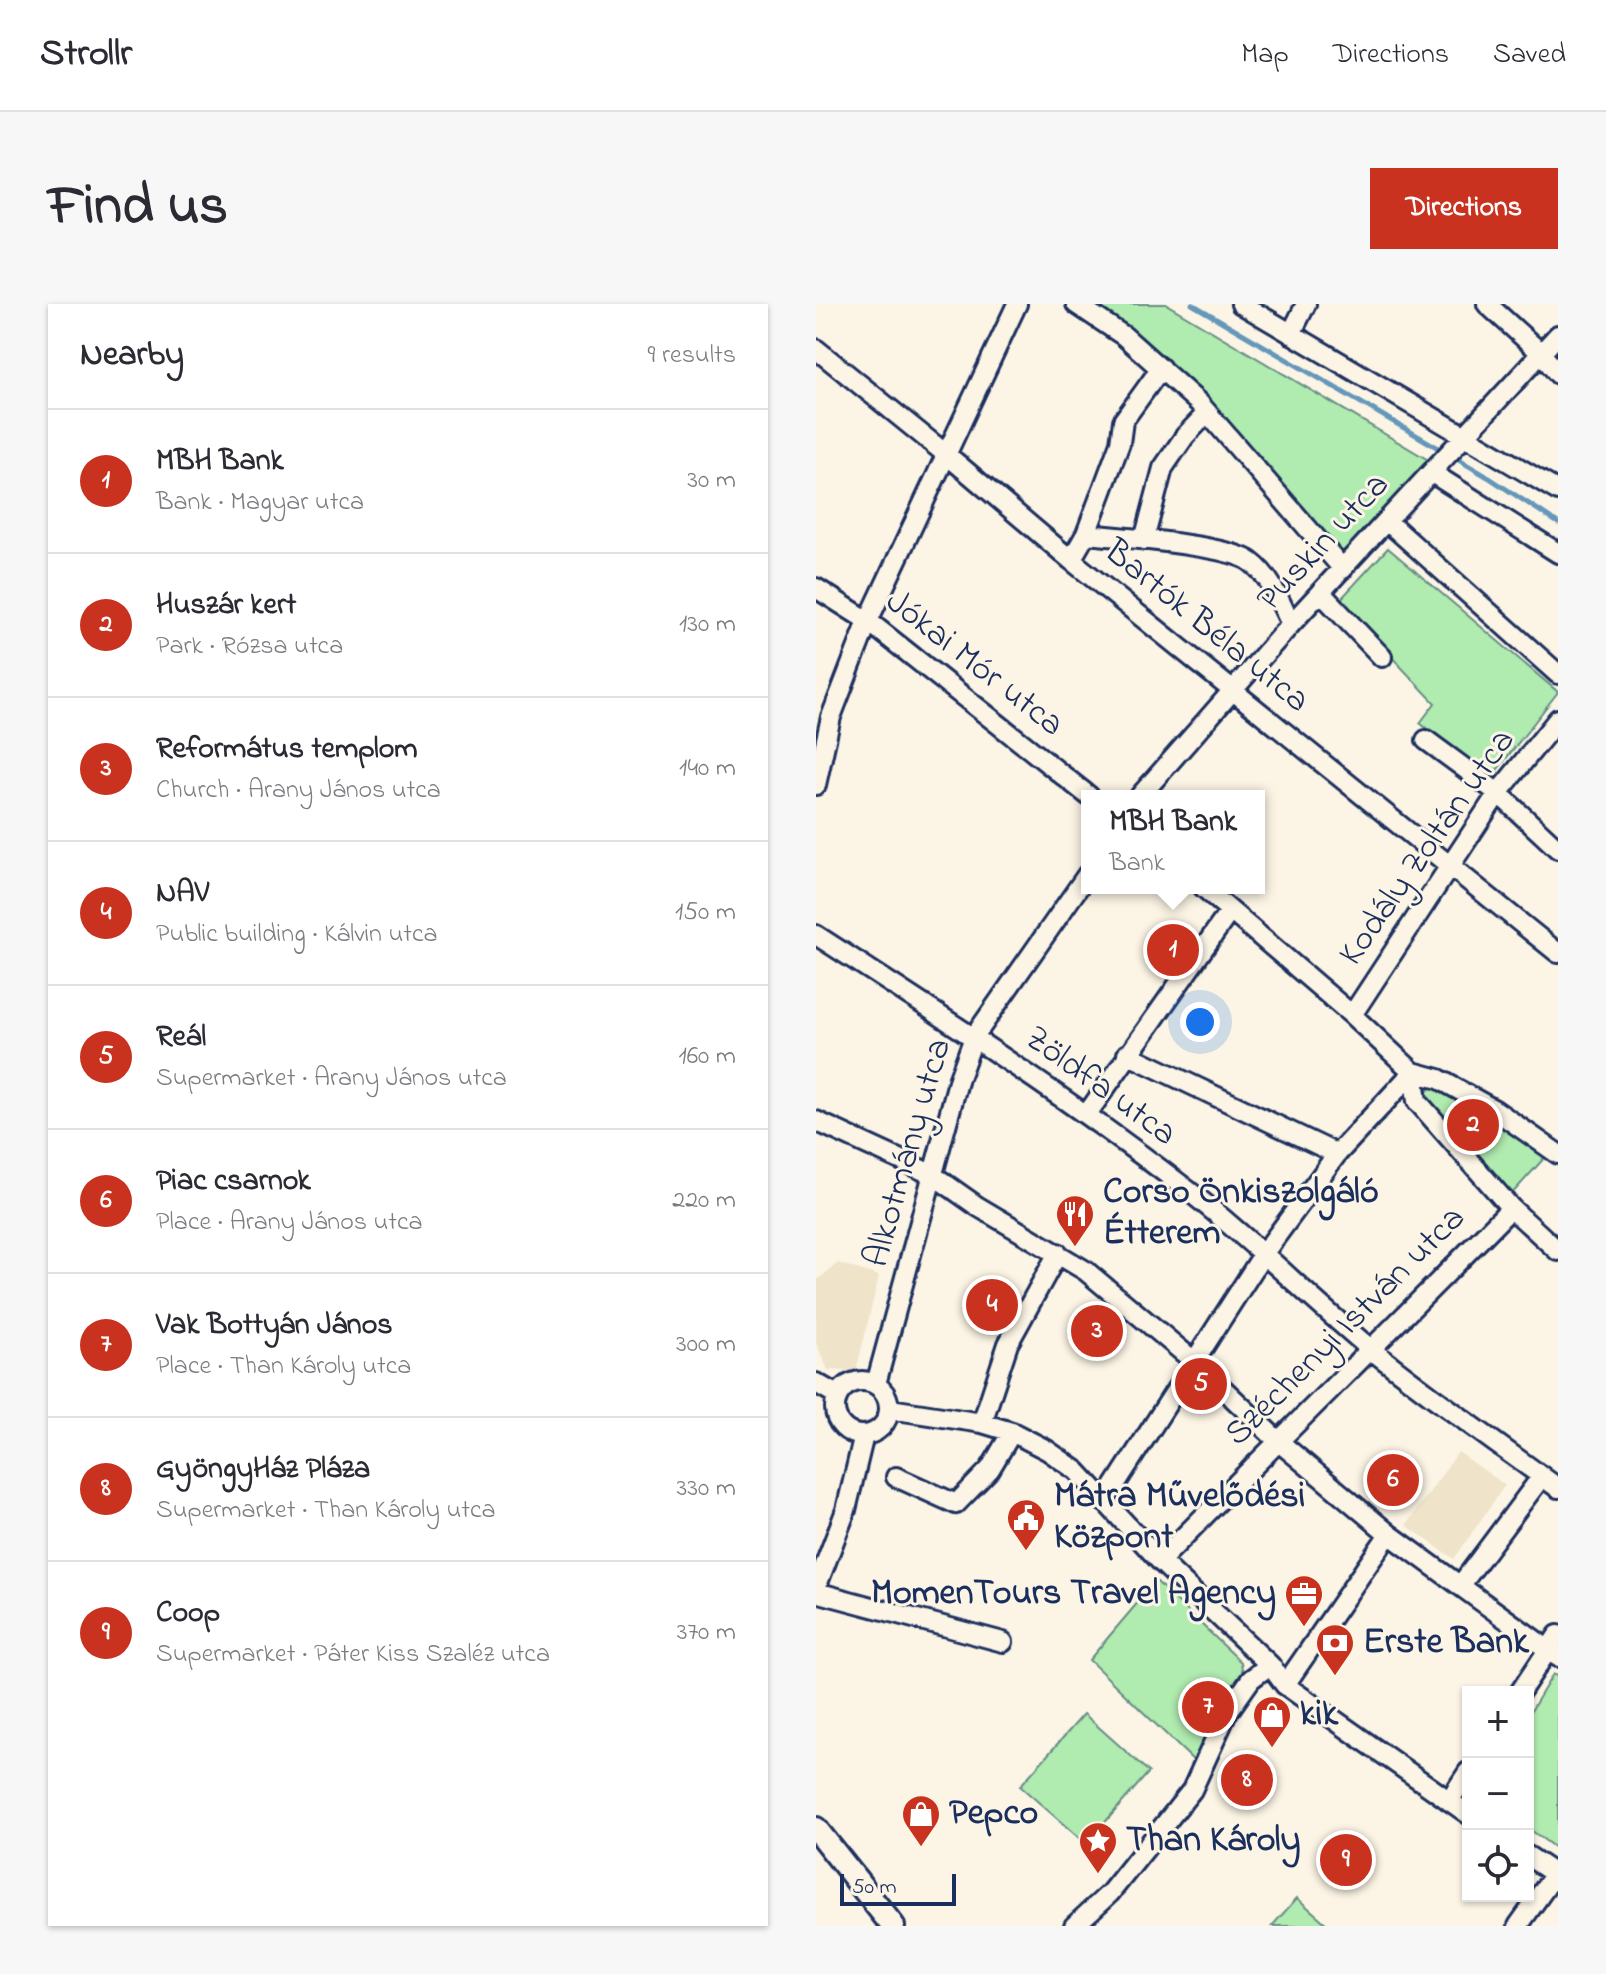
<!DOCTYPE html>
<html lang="en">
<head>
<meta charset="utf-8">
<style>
	body { margin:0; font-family:"Indie Flower",sans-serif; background:#f7f7f7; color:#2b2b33 }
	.controls { position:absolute; right:24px; bottom:24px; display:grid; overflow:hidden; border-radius:0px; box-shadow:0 2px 6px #0004 }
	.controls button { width:72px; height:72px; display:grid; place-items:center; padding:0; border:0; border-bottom:2px solid #e1e1e2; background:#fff; color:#2b2b33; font:40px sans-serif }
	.scale { position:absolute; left:24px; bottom:20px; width:116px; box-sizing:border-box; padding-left:8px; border:4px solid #1b2f5e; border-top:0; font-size:22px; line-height:28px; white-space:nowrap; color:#1b2f5e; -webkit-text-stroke:6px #fcf5e5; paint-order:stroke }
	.you { position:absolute; left:384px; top:718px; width:28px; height:28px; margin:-20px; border:6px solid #fff; border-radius:50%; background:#1a73e8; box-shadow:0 0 0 12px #1a73e833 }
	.badge { display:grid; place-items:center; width:52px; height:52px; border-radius:50%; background:#c8321e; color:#fff; font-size:26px; font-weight:700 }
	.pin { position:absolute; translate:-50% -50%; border:4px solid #fff; box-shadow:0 2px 8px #0006 }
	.popup { position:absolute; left:265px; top:486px; width:184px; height:104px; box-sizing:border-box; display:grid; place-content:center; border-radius:0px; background:#fff; filter:drop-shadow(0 2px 6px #0005); font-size:26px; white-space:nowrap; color:#7c7c81 }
	.popup b { font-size:30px; color:#2b2b33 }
	.popup::after { content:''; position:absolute; left:50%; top:100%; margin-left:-16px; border:16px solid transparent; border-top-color:#fff }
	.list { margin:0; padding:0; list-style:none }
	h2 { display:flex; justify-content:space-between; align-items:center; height:104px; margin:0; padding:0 32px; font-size:34px }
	h2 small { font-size:26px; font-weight:400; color:#7c7c81 }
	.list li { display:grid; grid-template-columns:52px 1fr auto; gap:24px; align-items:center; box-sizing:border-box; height:144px; padding:0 32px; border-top:2px solid #e1e1e2 }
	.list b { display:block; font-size:30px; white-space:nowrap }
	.list p { margin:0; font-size:26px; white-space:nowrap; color:#7c7c81 }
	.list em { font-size:26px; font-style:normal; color:#7c7c81 }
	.icon { flex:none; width:44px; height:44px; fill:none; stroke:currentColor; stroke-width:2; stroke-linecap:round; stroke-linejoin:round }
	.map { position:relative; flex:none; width:742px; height:1622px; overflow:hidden; border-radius:0px }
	header { display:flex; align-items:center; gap:48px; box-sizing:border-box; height:112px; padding:0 40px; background:#fff; border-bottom:2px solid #e1e1e2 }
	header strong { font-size:38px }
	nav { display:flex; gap:44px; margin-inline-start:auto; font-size:28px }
	.intro { display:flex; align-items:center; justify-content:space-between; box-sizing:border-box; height:192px; padding:0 48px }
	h1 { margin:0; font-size:56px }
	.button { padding:20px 36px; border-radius:0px; background:#c8321e; color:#fff; font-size:28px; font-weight:700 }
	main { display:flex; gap:48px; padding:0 48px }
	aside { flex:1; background:#fff; border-radius:0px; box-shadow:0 2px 6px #0004 }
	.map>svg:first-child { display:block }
	.built { fill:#efe3c9 }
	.green { fill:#b0ebaf; stroke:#668d86; stroke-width:2 }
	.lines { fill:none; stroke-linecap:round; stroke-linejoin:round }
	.stream { stroke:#6597ba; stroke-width:5 }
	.minor-casing { stroke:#1b2f5e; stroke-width:24 }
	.major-casing { stroke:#1b2f5e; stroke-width:28 }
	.minor { stroke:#fcf5e5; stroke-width:18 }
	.major { stroke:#fcf5e5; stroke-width:22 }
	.labels { text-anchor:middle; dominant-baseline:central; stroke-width:6; stroke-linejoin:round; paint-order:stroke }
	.street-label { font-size:36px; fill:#1b2f5e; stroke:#fcf5e5 }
	.poi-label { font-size:36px; font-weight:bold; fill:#1b2f5e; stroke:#fcf5e5; text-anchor:start }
</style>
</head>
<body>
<header>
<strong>Strollr</strong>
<nav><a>Map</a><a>Directions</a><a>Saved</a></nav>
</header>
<div class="intro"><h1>Find us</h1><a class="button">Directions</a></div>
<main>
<aside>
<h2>Nearby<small>9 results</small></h2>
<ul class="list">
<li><span class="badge">1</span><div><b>MBH Bank</b><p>Bank · Magyar utca</p></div><em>30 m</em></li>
<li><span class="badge">2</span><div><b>Huszár kert</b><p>Park · Rózsa utca</p></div><em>130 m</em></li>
<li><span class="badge">3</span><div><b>Református templom</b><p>Church · Arany János utca</p></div><em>140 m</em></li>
<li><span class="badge">4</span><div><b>NAV</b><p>Public building · Kálvin utca</p></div><em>150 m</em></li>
<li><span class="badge">5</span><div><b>Reál</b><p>Supermarket · Arany János utca</p></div><em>160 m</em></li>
<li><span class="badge">6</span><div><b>Piac csarnok</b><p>Place · Arany János utca</p></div><em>220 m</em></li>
<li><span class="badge">7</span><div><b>Vak Bottyán János</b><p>Place · Than Károly utca</p></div><em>300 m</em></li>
<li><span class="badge">8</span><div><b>GyöngyHáz Pláza</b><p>Supermarket · Than Károly utca</p></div><em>330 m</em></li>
<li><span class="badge">9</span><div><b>Coop</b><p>Supermarket · Páter Kiss Szaléz utca</p></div><em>370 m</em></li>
</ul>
</aside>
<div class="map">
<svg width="742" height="1622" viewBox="0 0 742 1622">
	<rect width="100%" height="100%" fill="#fcf5e5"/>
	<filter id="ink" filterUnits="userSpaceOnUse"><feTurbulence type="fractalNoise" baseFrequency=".0125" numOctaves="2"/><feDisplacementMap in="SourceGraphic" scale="16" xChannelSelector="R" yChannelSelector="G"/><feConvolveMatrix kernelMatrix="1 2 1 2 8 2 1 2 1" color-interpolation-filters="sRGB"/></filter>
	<g filter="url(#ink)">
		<path class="built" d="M22 959 63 972 40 1067 12 1066 0 1039V977Z
			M642 1148 689 1181 638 1255 590 1221Z"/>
		<path class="green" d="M260 0H350L619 160 527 257 436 152Z
			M572 244 742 388 674 475 604 419 619 399 523 297Z
			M617 782 731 851 694 892 607 791Z
			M340 1277 425 1358 427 1372 380 1459 273 1356Z
			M737 1370 742 1373V1546L712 1524V1412Z
			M268 1410 333 1468 270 1540 204 1482Z
			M481 1594 513 1622H456Z"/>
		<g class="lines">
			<path class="stream" d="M376 0 672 173 742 219"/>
			<defs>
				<path id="minor" d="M260 0 308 32 383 99 527 265
					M425 0 742 187
					M671 0 725 49 742 70
					M475 30 490 0
					M0 45 131 151 255 256 742 649
					M616 169 742 249
					M572 218 742 370
					M270 230 304 139 307 117 345 64
					M328 236 347 164 369 132 391 109
					M255 256 270 230C301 233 414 241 435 258 455 273 464 298 475 320
					M0 284 52 317 273 492
					M505 289 566 353
					M610 436 682 489 742 545
					M0 481 15 413 52 317 201 0
					M324 492 475 320 742 31
					M388 584 536 711 597 768 623 775 679 806 742 850
					M0 631C124 711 248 791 365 881 432 932 492 993 557 1047 617 1095 680 1139 742 1184
					M536 711 682 489 742 415
					M311 750 521 850
					M597 768 601 797 695 904 742 947
					M271 810 414 607
					M0 817 117 871 161 902 270 967 380 1059 462 1137 573 1230 742 1353
					M19 1104a27 27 0 1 1 54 0a27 27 0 1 1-54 0Z
					M0 1079 21 1091
					M60 1080 143 774 158 733 271 571
					M74 1105 166 1119 196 1128 231 1146 261 1167 344 1257 454 1361 469 1381 652 1510
					M166 1119 192 1040 242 949
					M80 1173 140 1200 174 1165 196 1128
					M288 1198 448 949 521 850 597 768
					M344 1257C460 1138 579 1023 695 904
					M644 1282 726 1172
					M0 1284 30 1206 48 1131
					M0 1288 187 1338
					M469 1381 573 1230
					M704 1388 742 1331
					M633 1497 652 1468
					M712 1552 742 1572
					M258 1622 294 1589 376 1486 411 1409 435 1375 454 1361
					M702 1622 739 1570"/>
				<path id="major" d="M0 1525 77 1622"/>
			</defs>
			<use href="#minor" class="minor-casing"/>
			<use href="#major" class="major-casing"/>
			<use href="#minor" class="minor"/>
			<use href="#major" class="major"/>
		</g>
	</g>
	<defs>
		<symbol id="restaurant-pin" viewBox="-11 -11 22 30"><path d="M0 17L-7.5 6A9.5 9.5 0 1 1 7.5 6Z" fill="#c8321e" stroke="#fcf5e5"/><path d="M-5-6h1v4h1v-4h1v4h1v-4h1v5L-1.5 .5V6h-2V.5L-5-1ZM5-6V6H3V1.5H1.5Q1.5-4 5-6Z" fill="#fff"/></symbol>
		<symbol id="civic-pin" viewBox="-11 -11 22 30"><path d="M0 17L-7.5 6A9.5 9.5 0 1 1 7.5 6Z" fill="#c8321e" stroke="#fcf5e5"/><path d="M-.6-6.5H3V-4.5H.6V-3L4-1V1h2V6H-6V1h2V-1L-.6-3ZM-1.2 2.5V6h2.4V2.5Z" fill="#fff"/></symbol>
		<symbol id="office-pin" viewBox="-11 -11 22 30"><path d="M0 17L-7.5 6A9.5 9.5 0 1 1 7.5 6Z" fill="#c8321e" stroke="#fcf5e5"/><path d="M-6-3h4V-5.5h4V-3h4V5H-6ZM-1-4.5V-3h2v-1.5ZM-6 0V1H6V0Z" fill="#fff"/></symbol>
		<symbol id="bank-pin" viewBox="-11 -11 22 30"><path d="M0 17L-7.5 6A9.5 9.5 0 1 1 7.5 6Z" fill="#c8321e" stroke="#fcf5e5"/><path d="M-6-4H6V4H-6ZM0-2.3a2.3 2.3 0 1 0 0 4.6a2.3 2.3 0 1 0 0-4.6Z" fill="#fff"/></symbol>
		<symbol id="shop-pin" viewBox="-11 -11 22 30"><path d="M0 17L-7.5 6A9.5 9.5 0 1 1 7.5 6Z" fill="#c8321e" stroke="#fcf5e5"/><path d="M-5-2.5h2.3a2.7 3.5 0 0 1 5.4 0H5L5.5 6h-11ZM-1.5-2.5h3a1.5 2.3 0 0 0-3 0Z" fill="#fff"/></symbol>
		<symbol id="sight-pin" viewBox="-11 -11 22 30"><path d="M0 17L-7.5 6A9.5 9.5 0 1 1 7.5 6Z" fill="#c8321e" stroke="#fcf5e5"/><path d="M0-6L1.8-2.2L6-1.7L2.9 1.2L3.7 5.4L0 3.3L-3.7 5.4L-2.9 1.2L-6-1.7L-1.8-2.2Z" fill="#fff"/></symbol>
	</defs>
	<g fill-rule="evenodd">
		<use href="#restaurant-pin" x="237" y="888" width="44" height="60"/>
		<use href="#civic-pin" x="188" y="1192" width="44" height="60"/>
		<use href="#office-pin" x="466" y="1268" width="44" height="60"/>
		<use href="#bank-pin" x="497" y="1317" width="44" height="60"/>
		<use href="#shop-pin" x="434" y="1389" width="44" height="60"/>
		<use href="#shop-pin" x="83" y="1488" width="44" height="60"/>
		<use href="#sight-pin" x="260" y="1515" width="44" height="60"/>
	</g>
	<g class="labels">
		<g class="street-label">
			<text transform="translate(508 239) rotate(-47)">Puskin utca</text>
			<text transform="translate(390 323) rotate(39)">Bartók Béla utca</text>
			<text transform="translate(158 360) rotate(38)">Jókai Mór utca</text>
			<text transform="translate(612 544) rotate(-55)">Kodály Zoltán utca</text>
			<text transform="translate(284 783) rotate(36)">Zöldfa utca</text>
			<text transform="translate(93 849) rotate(-74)">Alkotmány utca</text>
			<text transform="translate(530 1023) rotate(-45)">Széchenyi István utca</text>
		</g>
		<g class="poi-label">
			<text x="287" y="889">Corso Önkiszolgáló<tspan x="287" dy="41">Étterem</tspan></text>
			<text x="238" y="1193">Mátra Művelődési<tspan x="238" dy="41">Központ</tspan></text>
			<text x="460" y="1290" text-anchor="end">MomenTours Travel Agency</text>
			<text x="547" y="1339">Erste Bank</text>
			<text x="484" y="1411">kik</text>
			<text x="133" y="1510">Pepco</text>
			<text x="310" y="1537">Than Károly</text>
		</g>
	</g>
</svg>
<div class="controls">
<button>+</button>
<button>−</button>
<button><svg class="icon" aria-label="locate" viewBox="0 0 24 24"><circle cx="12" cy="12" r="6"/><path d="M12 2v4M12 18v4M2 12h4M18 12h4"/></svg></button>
</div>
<div class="scale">50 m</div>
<div class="you"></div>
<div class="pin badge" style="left:357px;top:646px">1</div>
<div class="popup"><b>MBH Bank</b>Bank</div>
<div class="pin badge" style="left:657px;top:821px">2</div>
<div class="pin badge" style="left:281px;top:1027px">3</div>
<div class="pin badge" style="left:176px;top:1001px">4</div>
<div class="pin badge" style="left:385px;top:1080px">5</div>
<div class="pin badge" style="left:577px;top:1176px">6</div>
<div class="pin badge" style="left:392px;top:1403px">7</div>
<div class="pin badge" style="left:431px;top:1476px">8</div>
<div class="pin badge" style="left:530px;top:1556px">9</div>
</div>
</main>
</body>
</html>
